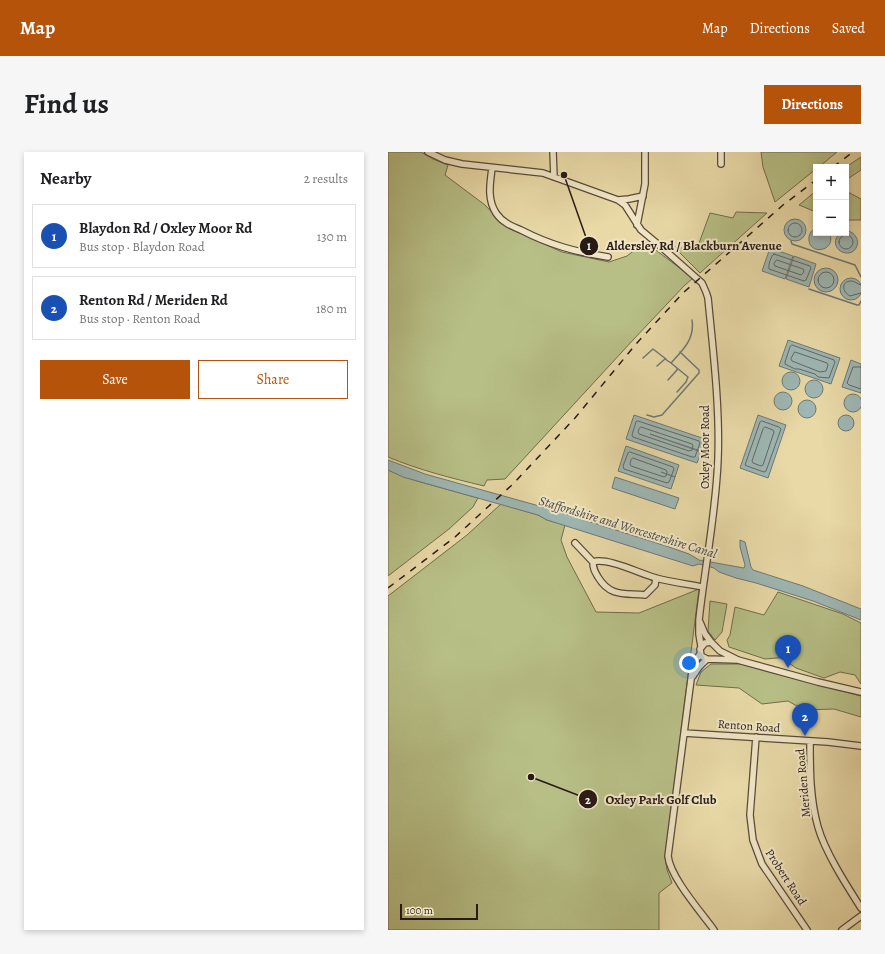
<!DOCTYPE html>
<html lang="en">
<head>
<meta charset="utf-8">
<style>
	body { margin:0; font-family:Alegreya,serif; background:#f6f6f6; color:#202124 }
	.controls { position:absolute; right:12px; top:12px; display:grid; overflow:hidden; border-radius:0px; box-shadow:0 2px 6px #0003 }
	.controls button { width:36px; height:36px; display:grid; place-items:center; padding:0; border:0; border-bottom:1px solid #e0e0e0; background:#fff; color:#202124; font:20px sans-serif }
	.scale { position:absolute; left:12px; bottom:10px; width:78px; box-sizing:border-box; padding-left:4px; border:2px solid #281a15; border-top:0; font-size:11px; line-height:14px; white-space:nowrap; color:#281a15; -webkit-text-stroke:3px #f0e6c6; paint-order:stroke }
	.you { position:absolute; left:301px; top:511px; width:14px; height:14px; margin:-10px; border:3px solid #fff; border-radius:50%; background:#1a73e8; box-shadow:0 0 0 6px #1a73e833 }
	.badge { display:grid; place-items:center; width:26px; height:26px; border-radius:50%; background:#b45309; color:#fff; font-size:13px; font-weight:700 }
	.pin { position:absolute; translate:-50% -33px; filter:drop-shadow(0 1px 2px #0008) }
	.pin::after { content:''; position:absolute; top:21px; width:14px; height:12px; background:inherit; clip-path:polygon(0 0,100% 0,50% 100%) }
	.list { margin:0; padding:0; list-style:none }
	h2 { display:flex; justify-content:space-between; align-items:center; height:52px; margin:0; padding:0 16px; font-size:17px }
	h2 small { font-size:13px; font-weight:400; color:#757577 }
	.list li { display:grid; grid-template-columns:26px 1fr auto; gap:12px; align-items:center; box-sizing:border-box; height:64px; margin:0 8px 8px; padding:0 8px; border:1px solid #e0e0e0; border-radius:0px }
	.list b { display:block; font-size:15px; white-space:nowrap }
	.list p { margin:0; font-size:13px; white-space:nowrap; color:#757577 }
	.list em { font-size:13px; font-style:normal; color:#757577 }
	.actions { display:flex; gap:8px; padding:12px 16px }
	.actions a { flex:1; padding:9px 0; border:1px solid #b45309; border-radius:0px; text-align:center; font-size:14px; color:#b45309 }
	.actions .main { background:#b45309; color:#fff }
	.map { position:relative; flex:none; width:473px; height:778px; overflow:hidden; border-radius:0px }
	header { display:flex; align-items:center; gap:24px; box-sizing:border-box; height:56px; padding:0 20px; background:#b45309; color:#fff }
	header strong { font-size:19px }
	nav { display:flex; gap:22px; margin-inline-start:auto; font-size:14px }
	.intro { display:flex; align-items:center; justify-content:space-between; box-sizing:border-box; height:96px; padding:0 24px }
	h1 { margin:0; font-size:28px }
	.button { padding:10px 18px; border-radius:0px; background:#b45309; color:#fff; font-size:14px; font-weight:700 }
	main { display:flex; gap:24px; padding:0 24px }
	aside { flex:1; background:#fff; border-radius:0px; box-shadow:0 2px 6px #0003 }
	.map>svg:first-child { display:block }
	.green { fill:#b7bf86; stroke:#706c4e }
	.water { fill:#9eb7b4; stroke:#6f7874 }
	.lines { fill:none; stroke-linecap:round; stroke-linejoin:round }
	.shore { stroke:#636864; stroke-width:1 }
	.stream { stroke:#6f7874; stroke-width:1.5 }
	.minor-casing { stroke:#584a3a; stroke-width:8 }
	.minor { stroke:#f0e6c6; stroke-width:5.5 }
	.rail { stroke:#281a15; stroke-width:1.5; stroke-dasharray:7 7; stroke-linecap:butt }
	.labels { text-anchor:middle; dominant-baseline:central; stroke-width:4; stroke-linejoin:round; paint-order:stroke }
	.street-label { font-size:12px; fill:#281a15; stroke:#f0e6c6 }
	.water-label { font-size:13px; font-style:italic; fill:#4b4945; stroke:#f0e6c6 }
	.leader { fill:none; stroke:#281a15; stroke-width:1.5 }
	.callout-dot { fill:#281a15; stroke:#f0e6c6; stroke-width:1.5 }
	.mark-label { font-size:12px; text-anchor:middle; font-weight:bold; fill:#fff }
	.callout-label { font-size:13px; text-anchor:middle; font-weight:bold; fill:#281a15; stroke:#f0e6c6; stroke-width:4; stroke-linejoin:round; paint-order:stroke }
</style>
</head>
<body>
<header>
<strong>Map</strong>
<nav><a>Map</a><a>Directions</a><a>Saved</a></nav>
</header>
<div class="intro"><h1>Find us</h1><a class="button">Directions</a></div>
<main>
<aside>
<h2>Nearby<small>2 results</small></h2>
<ul class="list">
<li><span class="badge" style="background:#1a4fb4">1</span><div><b>Blaydon Rd / Oxley Moor Rd</b><p>Bus stop · Blaydon Road</p></div><em>130 m</em></li>
<li><span class="badge" style="background:#1a4fb4">2</span><div><b>Renton Rd / Meriden Rd</b><p>Bus stop · Renton Road</p></div><em>180 m</em></li>
</ul>
<div class="actions"><a class="main">Save</a><a>Share</a></div>
</aside>
<div class="map">
<svg width="473" height="778" viewBox="0 0 473 778">
	<rect width="100%" height="100%" fill="#e8d9a7"/>
	<filter id="stains"><feTurbulence type="fractalNoise" baseFrequency=".005" numOctaves="4"/><feColorMatrix values="0 0 0 0 .2 0 0 0 0 .09 0 0 0 0 .02 0 0 0 .5 -.17"/></filter>
	<radialGradient id="worn" r=".72"><stop offset=".6" stop-color="#630" stop-opacity="0"/><stop offset="1" stop-color="#630" stop-opacity=".3"/></radialGradient>
	<path class="green" d="M0 0H33L45 7 60 13 57 23 97 53 118 75 174 100 221 110 239 104 257 90 305 126 296 134 245 188 117 327 99 328 96 334C63 326 31 318 0 305Z
		M373 0H449L431 15H428V17L387 50 375 15Z
		M473 5V18L458 28V15Z
		M428 39V60L411 53Z
		M458 39 473 47V68H458Z
		M348 60 379 61 312 121 286 95 300 97 310 94 322 61 345 66Z
		M0 318 29 329 90 346 85 355 61 377 0 424Z
		M113 352 150 363 159 368 177 373 173 388 179 405 208 460 251 461 311 437 277 705 279 718 284 731 271 741V778H0V444L79 383Z
		M390 440 455 462 473 471V532L467 523 452 520 436 526 408 516 398 509 401 505 377 507 341 495 339 488 342 483 347 455 376 463Z
		M322 449 339 452 334 480 327 488 320 479Z
		M323 512H352L473 544V565L446 557 416 558 400 549 374 552 351 536 308 533 313 520Z"/>
	<path class="water" d="M396 78a11 11 0 1 1 22 0a11 11 0 1 1-22 0Z
		M428 76V81L442 82C448 101 419 103 421 86 421 81 424 78 428 76Z
		M458 79C462 79 466 81 468 85 470 88 470 91 469 94 463 110 437 96 452 81H458Z
		M382 96 405 104 397 127 374 119Z
		M406 104 428 112 421 135 398 127Z
		M426 128a12 12 0 1 1 24 0a12 12 0 1 1-24 0Z
		M452 137a11 11 0 1 1 22 0a11 11 0 1 1-22 0Z
		M400 188 452 206 443 232 391 214Z
		M463 208 473 212V241L454 235Z
		M394 229a9 9 0 1 1 18 0a9 9 0 1 1-18 0Z
		M417 237a9 9 0 1 1 18 0a9 9 0 1 1-18 0Z
		M386 249a9 9 0 1 1 18 0a9 9 0 1 1-18 0Z
		M456 251a9 9 0 1 1 18 0a9 9 0 1 1-18 0Z
		M410 257a9 9 0 1 1 18 0a9 9 0 1 1-18 0Z
		M450 271a8 8 0 1 1 16 0a8 8 0 1 1-16 0Z
		M246 263 317 287 313 299 262 282 313 300 309 311 238 287Z
		M370 263 398 273 380 326 352 316Z
		M238 294 291 313 287 325 273 320 287 325 283 337 230 319Z
		M0 308 37 322 162 357 281 395 301 402 311 408 356 416 357 413 352 395V388L357 390 363 415 365 418 415 434 473 457V468L425 449 368 431 348 426 331 420 326 416 311 412 305 414 159 368 150 363 15 325 0 318Z
		M227 325 291 346 287 357 224 336Z"/>
	<g class="lines">
		<path class="shore" d="M400 78a7 7 0 1 1 14 0a7 7 0 1 1-14 0Z
			M451 90a7 7 0 1 1 14 0a7 7 0 1 1-14 0Z
			M386 102 422 114 423 116 418 128 416 129 381 117C380 113 383 104 386 102Z
			M389 108 415 117 416 119 415 121 413 123 387 114 386 112Z
			M430 128a8 8 0 1 1 16 0a8 8 0 1 1-16 0Z
			M473 133C469 132 467 129 463 129 453 129 454 140 462 144L473 141
			M404 193 446 208 447 210 441 226 430 225 427 222 411 217H407L397 212V210L402 195Z
			M407 200 439 211 440 213 438 219 432 220 404 209 403 207Z
			M473 215H465L459 231 461 233 473 237
			M250 269 311 289 312 291 307 305H304L245 285 244 283 248 270Z
			M374 269 391 275 393 277 378 319 376 320 359 314 357 313 372 270Z
			M253 275 304 292 305 294 304 298 301 299 251 282 250 280 251 277Z
			M377 275 385 278 386 280 375 313 373 314 365 311 364 309 375 277Z
			M242 300 285 315 286 317 281 330 279 331 236 317 235 314 240 301Z
			M245 306 278 318 279 320 278 324 276 325 243 314 242 312 243 308Z"/>
		<path class="stream" d="M403 89 404 92 467 113 473 125
			M421 137 469 153H471L473 149
			M255 206 265 197 278 207
			M269 214 277 207 283 211
			M289 216 300 225 298 230 289 240
			M280 228 289 218V216L283 211C295 198 307 187 304 168
			M259 263 266 265 274 263 311 221V218L292 200"/>
		<defs>
			<path id="minor" d="M40 0 57 8 74 12 155 21 230 48 237 53 253 78 271 93 314 131 318 140 320 146C325 198 332 255 330 307 328 361 317 414 311 468V482L313 494
				M165 0 166 25
				M333 0V12
				M104 16C102 32 99 47 108 61 114 70 123 74 133 78 162 93 188 100 220 105
				M230 48 241 47 255 44
				M249 73 257 32V0
				M187 391 205 410
				M268 426 267 433 257 443C236 441 222 445 210 425 207 420 205 417 205 410 219 405 253 422 268 426 283 430 299 432 315 435
				M312 470 317 482 323 490
				M312 502 305 512 280 704C282 725 313 760 326 778
				M350 508 319 507 313 504 312 497 317 491 323 490 332 499 350 508 430 530 473 540
				M305 524 311 515 319 507
				M296 581 440 590 473 594
				M368 585 362 663 365 688 374 712 419 778
				M422 589C422 618 422 647 430 675 437 700 459 734 473 756
				M454 778 473 764"/>
		</defs>
		<use href="#minor" class="minor-casing"/>
		<use href="#minor" class="minor"/>
		<path class="rail" d="M445 15 465 0
			M0 436 67 385 125 332 187 266 248 192 295 141 395 53 428 28"/>
	</g>
	<g class="labels">
		<g class="street-label">
			<text transform="translate(317 295) rotate(-90)">Oxley Moor Road</text>
			<text transform="translate(361 574) rotate(4)">Renton Road</text>
			<text transform="translate(415 631) rotate(-95)">Meriden Road</text>
			<text transform="translate(398 725) rotate(57)">Probert Road</text>
		</g>
		<g class="water-label">
			<text transform="translate(240 375) rotate(17)">Staffordshire and Worcestershire Canal</text>
		</g>
	</g>
	<path class="leader" d="M176 23L201 94M143 625L200 647"/>
	<g class="callout-dot">
		<circle cx="176" cy="23" r="4"/>
		<circle cx="143" cy="625" r="4"/>
		<circle cx="201" cy="94" r="10"/>
		<circle cx="200" cy="647" r="10"/>
	</g>
	<g class="mark-label">
		<text x="201" y="98">1</text>
		<text x="200" y="652">2</text>
	</g>
	<g class="callout-label">
		<text x="306" y="98">Aldersley Rd / Blackburn Avenue</text>
		<text x="273" y="652">Oxley Park Golf Club</text>
	</g>
	<rect width="100%" height="100%" filter="url(#stains)"/>
	<rect width="100%" height="100%" fill="url(#worn)"/>
</svg>
<div class="controls">
<button>+</button>
<button>−</button>
</div>
<div class="scale">100 m</div>
<div class="you"></div>
<div class="pin badge" style="left:400px;top:516px;background:#1a4fb4">1</div>
<div class="pin badge" style="left:417px;top:584px;background:#1a4fb4">2</div>
</div>
</main>
</body>
</html>
